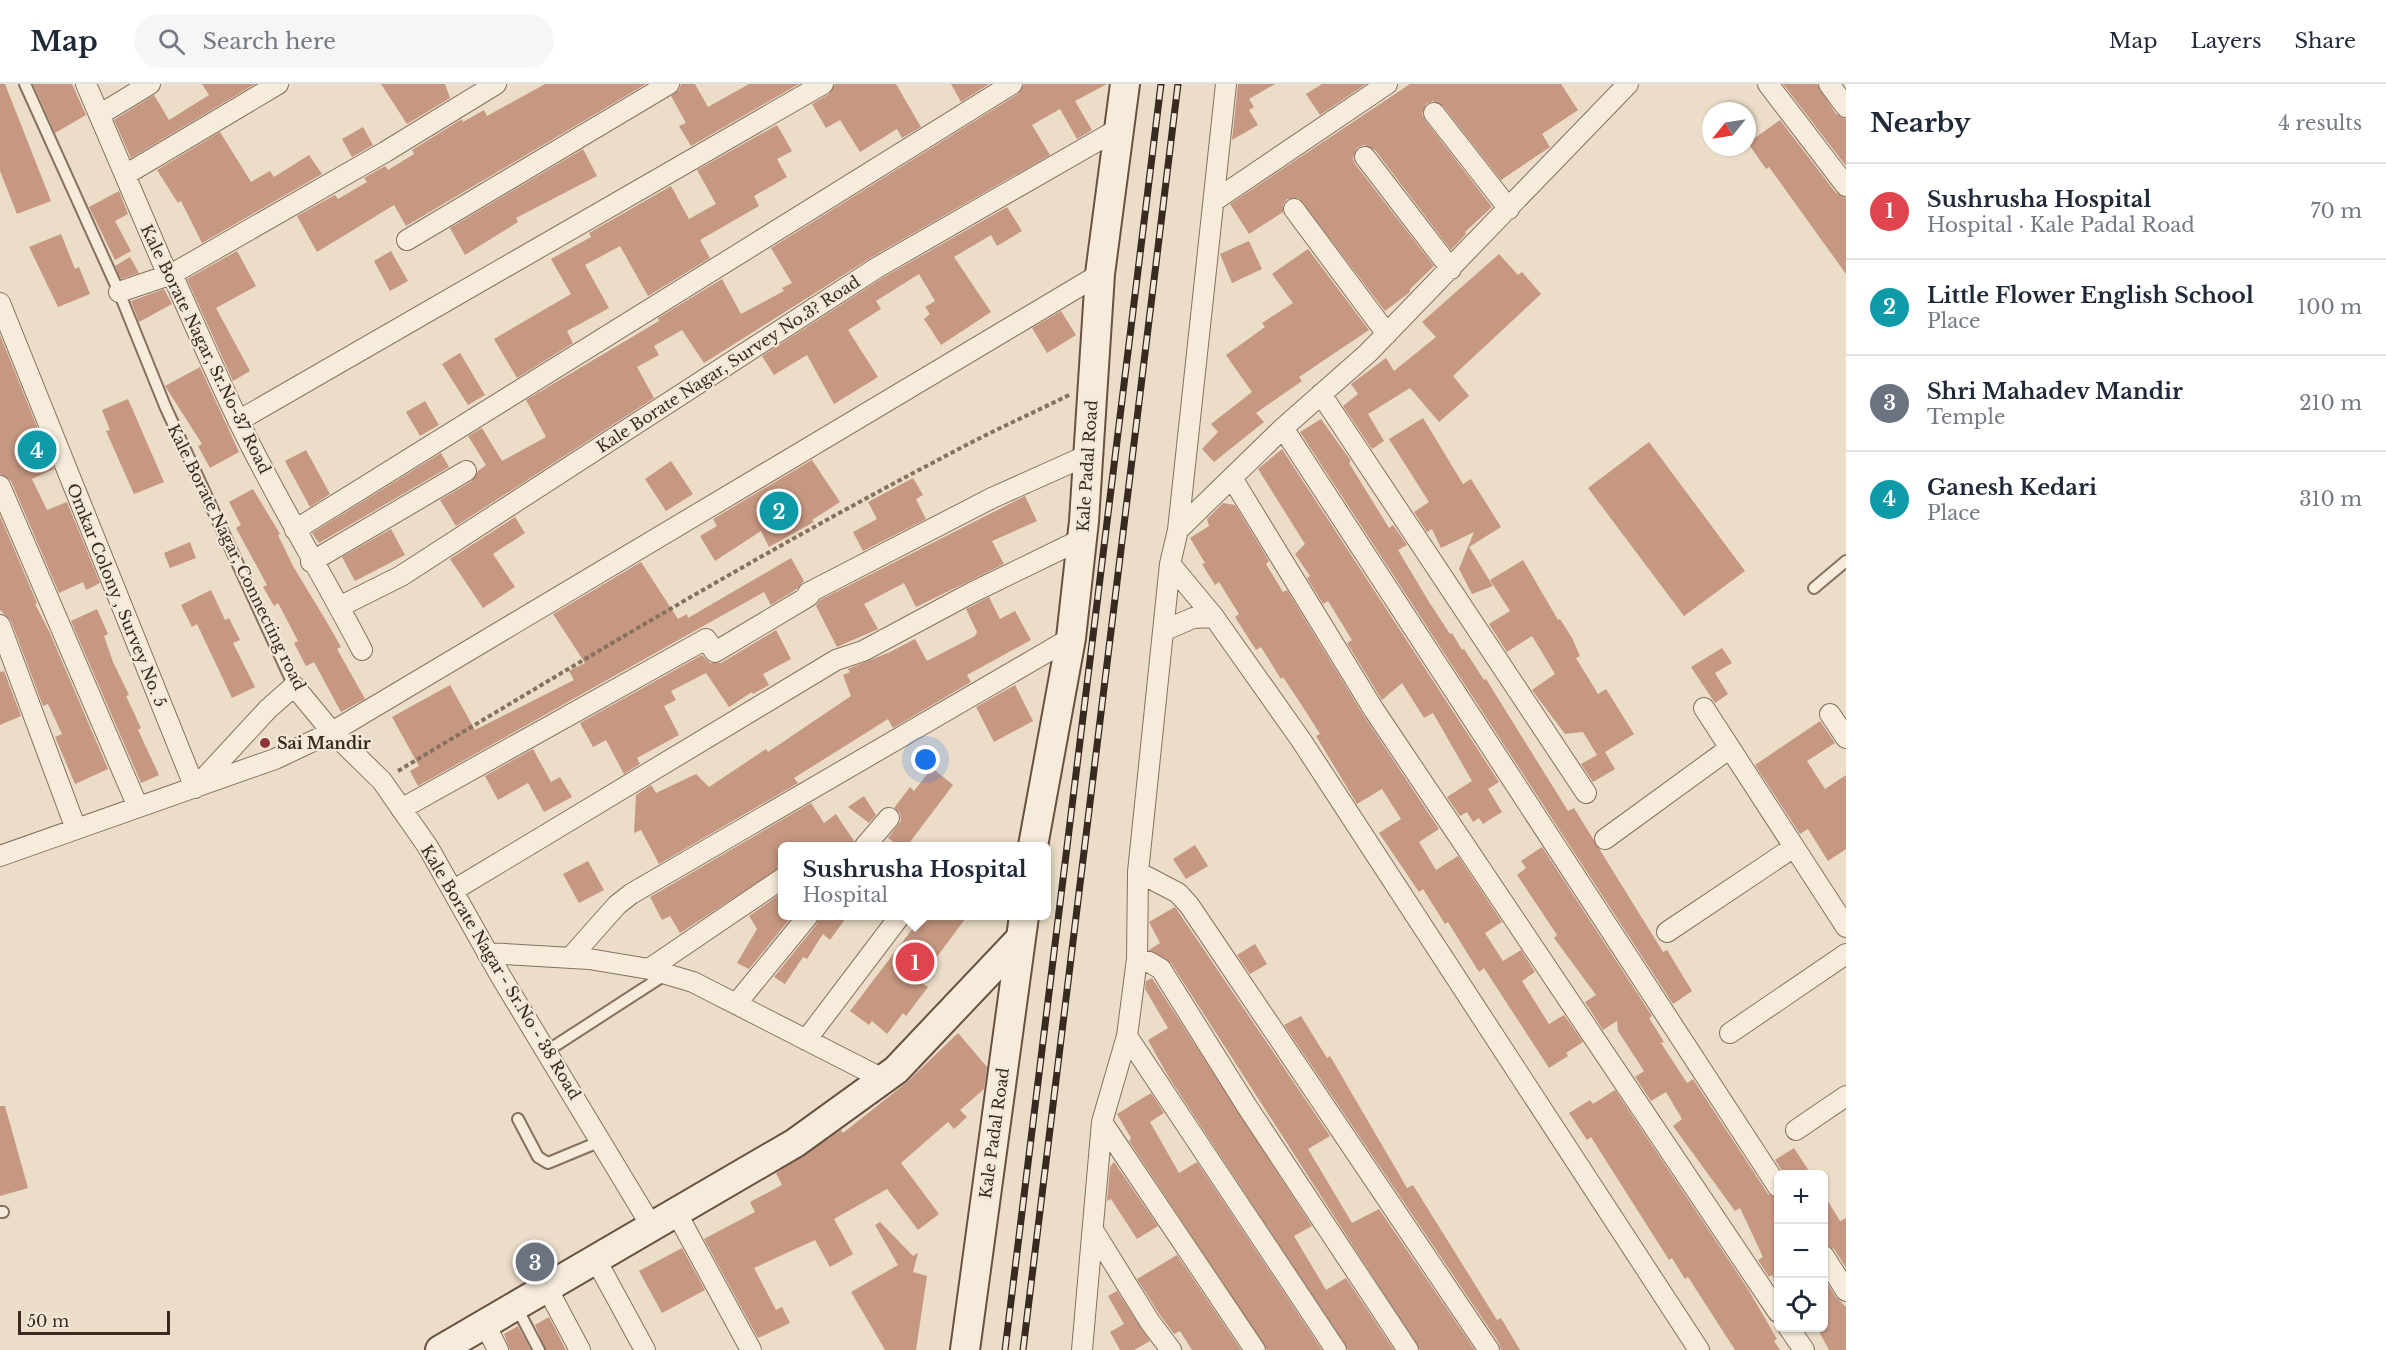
<!DOCTYPE html>
<html lang="en">
<head>
<meta charset="utf-8">
<style>
	body { margin:0; font-family:"Libre Baskerville",serif; background:#f6f6f7; color:#1f2937 }
	.controls { position:absolute; right:18px; bottom:18px; display:grid; overflow:hidden; border-radius:9px; box-shadow:0 2px 4px #0004 }
	.controls button { width:54px; height:54px; display:grid; place-items:center; padding:0; border:0; border-bottom:2px solid #e0e1e3; background:#fff; color:#1f2937; font:30px sans-serif }
	.compass { position:absolute; left:1702px; top:18px; width:54px; height:54px; border-radius:50%; background:#fff; box-shadow:0 2px 4px #0004; rotate:240deg }
	.scale { position:absolute; left:18px; bottom:15px; width:152px; box-sizing:border-box; padding-left:6px; border:3px solid #382a21; border-top:0; font-size:16px; line-height:21px; white-space:nowrap; color:#382a21; -webkit-text-stroke:4px #f3e8d7; paint-order:stroke }
	.you { position:absolute; left:926px; top:676px; width:21px; height:21px; margin:-15px; border:4px solid #fff; border-radius:50%; background:#1a73e8; box-shadow:0 0 0 9px #1a73e833 }
	.badge { display:grid; place-items:center; width:39px; height:39px; border-radius:50%; background:#d93025; color:#fff; font-size:20px; font-weight:700 }
	.pin { position:absolute; translate:-50% -50%; border:3px solid #fff; box-shadow:0 2px 6px #0006 }
	.popup { position:absolute; left:778px; top:758px; width:273px; height:78px; box-sizing:border-box; display:grid; place-content:center; border-radius:9px; background:#fff; filter:drop-shadow(0 2px 4px #0005); font-size:20px; white-space:nowrap; color:#747a83 }
	.popup b { font-size:22px; color:#1f2937 }
	.popup::after { content:''; position:absolute; left:50%; top:100%; margin-left:-12px; border:12px solid transparent; border-top-color:#fff }
	.list { margin:0; padding:0; list-style:none }
	h2 { display:flex; justify-content:space-between; align-items:center; height:78px; margin:0; padding:0 24px; font-size:26px }
	h2 small { font-size:20px; font-weight:400; color:#747a83 }
	.list li { display:grid; grid-template-columns:39px 1fr auto; gap:18px; align-items:center; box-sizing:border-box; height:96px; padding:0 24px; border-top:2px solid #e0e1e3 }
	.list b { display:block; font-size:22px; white-space:nowrap }
	.list p { margin:0; font-size:20px; white-space:nowrap; color:#747a83 }
	.list em { font-size:20px; font-style:normal; color:#747a83 }
	.icon { flex:none; width:33px; height:33px; fill:none; stroke:currentColor; stroke-width:2; stroke-linecap:round; stroke-linejoin:round }
	.map { position:relative; flex:none; width:1846px; height:1266px; overflow:hidden }
	header { display:flex; align-items:center; gap:36px; box-sizing:border-box; height:84px; padding:0 30px; background:#fff; border-bottom:2px solid #e0e1e3 }
	header strong { font-size:28px }
	nav { display:flex; gap:33px; margin-inline-start:auto; font-size:21px }
	.search { width:420px; height:54px; background:#f6f6f7; display:flex; align-items:center; gap:15px; box-sizing:border-box; padding:0 21px; border-radius:33px; color:#747a83; font-size:22px }
	main { display:flex }
	aside { flex:1; background:#fff }
	.map>svg:first-child { display:block }
	.building { fill:#c69781 }
	.lines { fill:none; stroke-linecap:round; stroke-linejoin:round }
	.lane-casing { stroke:#86705e; stroke-width:14 }
	.street-casing { stroke:#86705e; stroke-width:22 }
	.secondary-casing { stroke:#685141; stroke-width:32 }
	.path { stroke:#86705e; stroke-width:4; stroke-dasharray:4.5 3; stroke-linecap:butt }
	.lane { stroke:#f7ecdb; stroke-width:10 }
	.street { stroke:#f7ecdb; stroke-width:20 }
	.secondary { stroke:#f7ecdb; stroke-width:28 }
	.rail-casing { stroke:#382a21; stroke-width:7 }
	.rail { stroke:#f3e8d7; stroke-width:4.5; stroke-dasharray:14; stroke-linecap:butt }
	.poi-dot { fill:#91333c; stroke:#f3e8d7; stroke-width:2 }
	.labels { text-anchor:middle; dominant-baseline:central; stroke-width:4.5; stroke-linejoin:round; paint-order:stroke }
	.street-label { font-size:16px; fill:#382a21; stroke:#f3e8d7 }
	.poi-label { font-size:16px; font-weight:bold; fill:#382a21; stroke:#f3e8d7; text-anchor:start }
</style>
</head>
<body>
<header>
<strong>Map</strong>
<div class="search"><svg class="icon" aria-label="search" viewBox="0 0 24 24"><circle cx="10" cy="10" r="6"/><path d="M15 15l6 6"/></svg>Search here</div>
<nav><a>Map</a><a>Layers</a><a>Share</a></nav>
</header>
<main>
<div class="map">
<svg width="1846" height="1266" viewBox="0 0 1846 1266">
	<rect width="100%" height="100%" fill="#ebddc8"/>
	<path class="building" d="M0 0H5L51 117 17 130 0 87Z
		M33 0H72L86 31 55 49Z
		M202 0H255L131 74 114 36 154 11 169 36 209 11Z
		M381 0H445L450 14 407 40Z
		M545 0H646L406 142 394 121 317 168 297 132 335 111 338 115 367 98 364 94 385 82 388 86 414 70 412 66 462 35 463 38 484 26 487 32Z
		M681 0H695L708 23 749 0H799L691 62 679 42 686 39 671 12 679 6Z
		M835 0H896L921 43 902 54 897 45 860 68 840 36 826 44 812 20 829 10Z
		M951 0H989L961 18Z
		M1024 0H1107L1075 17 1092 46 1077 55 1060 25 1032 41 1050 71 872 173 704 279 682 246 654 262 659 271 637 283 654 314 456 442 440 416 472 397 478 387 486 381 468 352 482 344 502 377 546 353 526 316 659 237 658 234 722 195 741 230 784 207 782 204 792 199 771 164 1018 10Z
		M1238 0H1275L1249 15 1254 23 1249 26 1258 41 1232 56Z
		M1322 0H1366L1320 31 1306 10Z
		M1410 0H1561L1578 26 1542 50 1550 63 1501 96 1443 22 1433 17 1426 20 1422 30 1425 36 1492 123 1465 148 1466 150 1451 166 1375 66 1364 61 1357 64 1353 74 1355 80 1434 182 1410 205V208L1385 227 1299 114 1287 115 1283 121V128L1249 150 1230 120Z
		M1783 0H1817L1836 30 1846 35V82Z
		M1780 36 1836 109 1846 114V190L1769 83 1766 85 1748 59Z
		M777 41 792 67 777 75 787 93 754 112 759 122 700 156 710 174 648 212 620 162 585 181 609 224 567 247 573 259 517 294 494 255 571 210 551 175 591 153 589 149 671 102 689 135 716 120 697 86Z
		M363 43 373 61 352 73 342 55Z
		M220 48 251 98 270 87 274 93 309 71 322 90 202 159 181 117 178 119 157 86Z
		M583 65 597 92 516 134 518 138 465 171 450 144Z
		M119 107 128 130 115 137 131 167 115 176 89 123Z
		M1007 123 1022 147 997 162 991 151 954 173 991 228 941 261 924 235 930 230 925 223 935 217 919 190 876 217 881 225 848 246 878 293 834 320 807 271 774 291 762 272 884 193Z
		M61 150 75 185 79 183 90 210 58 223 29 163Z
		M1249 157 1262 185 1232 199 1220 170Z
		M1308 165 1369 246 1299 293 1302 297 1256 329 1264 338 1214 378 1202 365 1218 348 1211 340 1252 308 1226 271 1265 243 1262 239 1293 219 1272 190Z
		M237 167 256 202 216 224 250 287 233 297 187 195Z
		M391 167 408 197 390 207 374 177Z
		M1499 170 1518 191 1522 188 1541 210 1453 292 1469 312 1439 338 1410 304 1368 330 1384 357 1372 365 1343 322 1358 310 1351 300 1386 274 1394 287 1436 253 1422 238Z
		M130 173 139 189 121 195 115 182Z
		M164 205 172 220 139 238 131 217Z
		M1061 227 1076 251 1047 269 1032 244Z
		M0 251 54 385 32 395 47 426 67 418 100 499 86 506 83 498 59 509 11 397 0 390Z
		M460 269 485 311 468 321 442 280Z
		M200 283 239 368 210 384 198 362 202 360 165 302Z
		M128 315 164 398 134 410 106 347 110 346 102 326Z
		M425 317 439 341 420 352 406 328Z
		M1423 334 1463 400 1471 395 1501 443 1469 463 1493 502 1472 510 1459 485 1474 448 1441 464 1432 445 1427 448 1414 428 1429 418 1389 355Z
		M1321 335 1351 377 1349 379 1389 444 1393 441 1407 461 1398 466 1429 518 1450 550 1452 549 1462 566 1464 565 1484 596 1486 595 1568 727 1574 724 1663 868 1667 866 1692 907 1673 920 1300 348Z
		M1649 358 1745 487 1684 532 1588 404Z
		M1282 365 1499 698 1488 705 1502 728 1483 740 1479 734 1473 738 1467 728 1460 732 1447 713 1472 697 1433 629 1424 634 1402 599 1382 616 1347 559 1352 556 1328 517 1323 520 1307 494 1310 492 1295 470 1305 460 1258 385Z
		M306 366 330 410 310 423 285 377Z
		M441 369 449 383 319 459 312 449Z
		M812 376 840 418 812 436 814 438 769 463 761 447 715 477 700 452 717 442 713 435Z
		M671 377 693 410 666 427 645 395Z
		M913 394 923 411 916 415 926 435 863 467 853 448 877 435 868 418Z
		M253 405 280 450 278 451 293 482 328 540 341 563 337 565 365 615 341 628 314 578 306 582 294 559 298 557 278 519 274 522 263 503 267 501 236 444 241 441 229 418Z
		M1025 412 1037 437 992 457 1004 480 916 523 904 499 864 520 878 545 837 563 816 522 820 516Z
		M1223 419 1235 421 1269 477 1266 480 1283 508 1287 506 1364 632 1439 745 1419 758 1436 786 1458 772 1502 838 1485 849 1503 877 1521 866 1535 888 1522 897 1549 940 1564 931 1583 958 1566 969 1568 972 1549 984 1484 884 1479 888 1448 838 1445 840 1423 805 1419 808 1379 749 1401 735 1382 705 1357 720 1316 652 1320 650 1301 620 1283 593 1281 595 1261 563 1256 566 1235 533 1239 530 1219 498 1215 501 1202 480 1205 479 1190 454 1209 442 1207 435Z
		M0 432 37 519 35 520 49 547 108 685 75 700 55 653 62 650 48 620 43 622 11 537 0 526Z
		M515 433 525 449 493 470 515 503 483 524 450 475Z
		M391 445 405 471 355 497 342 473Z
		M190 458 196 474 170 484 164 469Z
		M791 474 804 497 797 505 771 521 764 508 418 702 410 687 419 682 392 633 450 601 475 646 574 596 569 587 585 579 553 530 555 529 641 478 678 535 687 530 688 534Z
		M1523 476 1558 536 1560 535 1572 554 1580 572 1576 574 1598 610 1606 605 1634 650 1605 668 1615 685 1593 698 1581 680 1597 671 1583 648 1565 650 1532 606 1555 590 1532 552 1507 568 1489 540 1510 527 1490 496Z
		M211 506 225 536 229 534 240 556 233 559 255 603 232 614 197 540 192 543 181 521Z
		M989 513 1000 535 1015 527 1031 556 967 591 971 598 893 644 888 635 794 694 798 699 659 780 641 746 634 749 636 711 651 701 656 709 696 690 709 703 766 665 768 668 851 612 843 591 850 588 848 585 890 568 915 555 927 577 975 552 977 548 966 525Z
		M97 525 108 550 104 552 113 578 129 611 126 612 141 644 138 646 159 691 141 699 71 537Z
		M776 546 791 575 763 590 769 601 753 610 752 608 729 623 706 589 671 607 676 616 664 622 679 651 637 674 640 680 624 690 606 656 593 663 580 639 702 571 710 579H721Z
		M1722 564 1732 579 1715 589 1728 610 1715 619 1691 583Z
		M4 587 21 632 0 641V588Z
		M1015 601 1033 637 994 658 976 623Z
		M1820 637 1835 659 1807 677 1825 705 1846 691V765L1828 777 1808 745 1800 750 1755 681Z
		M533 665 551 698 560 693 572 713 544 728 528 699 498 716 485 692Z
		M932 684 953 701 907 762H899L888 754 901 737 900 729 894 724 910 703 914 707Z
		M864 712 876 731 869 739 848 723Z
		M811 719 824 739 836 730 854 757 853 762H783V782L680 849 670 832 662 836 650 813Z
		M1195 761 1208 782 1186 795 1173 775Z
		M1542 763 1652 932 1649 934 1664 958 1661 959 1687 999 1693 995 1768 1110 1779 1115V1205L1772 1191 1769 1193 1758 1176 1763 1173 1740 1124 1735 1127 1673 1042 1682 1035 1666 1008 1651 1017 1635 993 1644 987 1618 947 1617 937 1603 946 1585 918 1596 911 1554 854 1557 851 1517 791 1526 784 1521 777Z
		M588 777 604 806 579 819 563 790Z
		M783 808V831H793L749 885 737 879 757 845 749 832Z
		M1175 823 1330 1052 1308 1065 1352 1139 1379 1125 1475 1266H1420L1171 879 1149 866 1160 859 1149 838Z
		M820 831H848L830 856 823 850 807 875 803 873 785 900 774 893 817 840Z
		M923 831H968L919 897 928 903 906 932 903 929 887 950 872 937 869 941 850 927Z
		M1255 860 1267 880 1250 890 1237 871Z
		M1152 894 1312 1142 1294 1152 1326 1206 1346 1194 1394 1266H1348L1168 992 1148 956 1168 944 1145 905 1146 897Z
		M1301 932 1327 974 1330 972 1407 1104 1413 1101 1497 1236 1501 1234 1520 1266H1501L1499 1259 1284 941Z
		M958 949 987 983 984 1005 960 1026 967 1033 954 1045 948 1038 901 1079 939 1130 918 1146 887 1105 834 1135 853 1170 830 1183 815 1156 754 1184 776 1226 782 1223 790 1239 758 1254 704 1155 755 1128 750 1118 782 1101 776 1089 841 1046 843 1049 906 999Z
		M1615 1006 1748 1205 1777 1255 1774 1257 1780 1266H1735L1688 1193 1685 1195 1672 1174 1669 1176 1591 1053 1587 1056 1569 1029 1590 1016 1593 1020Z
		M1151 1009 1164 1029 1150 1038 1179 1089 1197 1078 1322 1266H1267L1129 1057 1131 1054 1117 1030Z
		M0 1022H5L28 1104 0 1112Z
		M1794 1064 1811 1090H1784L1775 1076Z
		M1114 1078 1158 1142 1137 1155 1111 1115 1107 1117 1110 1083Z
		M1824 1111 1840 1137 1846 1134V1184L1834 1165 1824 1160Z
		M880 1138 913 1172 918 1169 913 1188 927 1192 916 1266H885L851 1208 898 1181 875 1141Z
		M682 1164 705 1206 662 1229 639 1187Z
		M1177 1171 1241 1266H1192L1180 1247 1174 1250 1160 1231 1137 1195Z
		M1824 1194 1836 1213 1846 1223V1266H1829L1817 1244H1824Z
		M1117 1207 1150 1257 1134 1266H1120L1110 1248 1124 1240 1108 1212Z
		M549 1233 566 1266H546L535 1241Z
		M518 1242 531 1266H510L504 1250Z"/>
	<g class="lines">
		<defs>
			<path id="lane" d="M25 0 119 208 165 322 294 602
				M1814 504 1846 477
				M547 967 666 890
				M518 1035 538 1073 548 1079 601 1057
				M0 1128H3
				M516 1222 539 1266"/>
			<path id="street" d="M86 0 166 187 172 190C194 239 215 288 238 336 276 415 322 489 362 566
				M1768 0 1846 102
				M1829 0 1846 23
				M1434 29 1509 125
				M99 31 150 0
				M1365 73 1451 185
				M125 91 278 0
				M1214 117 1387 0
				M1294 125 1387 250
				M407 156 669 0
				M119 208 172 190 385 68 496 0
				M0 219 195 704 268 625 294 602 332 648 382 697 428 763 500 891 652 1143
				M1321 310 1586 709
				M238 337 823 0
				M1283 344 1778 1103
				M1232 394 1374 626 1778 1228
				M0 402 138 723
				M295 446 1012 0
				M1178 446 1283 344 1368 269 1628 0
				M311 478 466 387
				M1170 480 1214 533 1301 656 1699 1266
				M339 523 401 492 878 183 1120 44
				M0 541 76 745
				M1163 547 1193 534 1214 533
				M1704 624 1846 843
				M1830 630 1846 654
				M401 725 706 555 715 568 809 512 808 509 992 414 1088 371
				M1605 755 1730 664
				M865 762 889 734
				M0 772 275 675 332 648 1100 190
				M1138 788 1178 809 1189 821 1489 1266
				M454 806 836 576 863 567 971 509 1082 455
				M1667 848 1794 763
				M487 869 589 875 649 885 693 898 883 995
				M570 874 617 821 631 810 1071 554
				M1137 875 1138 788 1170 480 1178 446 1226 0
				M649 885 783 794
				M736 920 808 832
				M1730 949 1846 870
				M1127 952 1137 875 1149 878 1161 885 1246 1021 1408 1266
				M806 956 900 832
				M1102 1038 1127 952 1336 1266
				M1796 1046 1846 1012
				M676 1128 751 1266
				M1093 1146 1150 1238 1171 1266
				M1824 1172 1846 1207
				M596 1176 645 1266
				M547 1204 580 1266
				M485 1240 498 1266
				M1789 1244 1804 1266
				M1082 1266 1102 1038 1255 1266"/>
			<path id="secondary" d="M1033 762 1071 554 1084 437 1100 190 1125 0
				M440 1266 795 1059 896 986 1020 855
				M965 1266 1024 832"/>
		</defs>
		<use href="#lane" class="lane-casing"/>
		<use href="#street" class="street-casing"/>
		<use href="#secondary" class="secondary-casing"/>
		<path class="path" d="M398 687C581 577 765 466 955 367 992 347 1031 330 1069 311"/>
		<use href="#lane" class="lane"/>
		<use href="#street" class="street"/>
		<use href="#secondary" class="secondary"/>
		<defs>
			<path id="rail" d="M1005 1266 1161 0
				M1023 1266 1178 0"/>
		</defs>
		<use href="#rail" class="rail-casing"/>
		<use href="#rail" class="rail"/>
	</g>
	<circle class="poi-dot" cx="265" cy="659" r="6"/>
	<g class="labels">
		<g class="street-label">
			<text transform="translate(206 265) rotate(64)">Kale Borate Nagar, Sr.No-37 Road</text>
			<text transform="translate(728 280) rotate(-33)">Kale Borate Nagar, Survey No.3? Road</text>
			<text transform="translate(1087 382) rotate(-86)">Kale Padal Road</text>
			<text transform="translate(237 473) rotate(64)">Kale Borate Nagar, Connecting road</text>
			<text transform="translate(117 511) rotate(68)">Omkar Colony , Survey No. 5</text>
			<text transform="translate(501 888) rotate(59)">Kale Borate Nagar - Sr.No - 38 Road</text>
			<text transform="translate(994 1049) rotate(-82)">Kale Padal Road</text>
		</g>
		<g class="poi-label">
			<text x="277" y="659">Sai Mandir</text>
		</g>
	</g>
</svg>
<div class="controls">
<button>+</button>
<button>−</button>
<button><svg class="icon" aria-label="locate" viewBox="0 0 24 24"><circle cx="12" cy="12" r="6"/><path d="M12 2v4M12 18v4M2 12h4M18 12h4"/></svg></button>
</div>
<svg class="compass" viewBox="-18 -18 36 36"><path d="M0-13l5 13h-10z" fill="#e53935"/><path d="M0 13l5-13h-10z" fill="#747a83"/></svg>
<div class="scale">50 m</div>
<div class="you"></div>
<div class="pin badge" style="left:915px;top:878px;background:#e0444e">1</div>
<div class="popup"><b>Sushrusha Hospital</b>Hospital</div>
<div class="pin badge" style="left:779px;top:427px;background:#0f9aa8">2</div>
<div class="pin badge" style="left:535px;top:1178px;background:#6b7280">3</div>
<div class="pin badge" style="left:37px;top:366px;background:#0f9aa8">4</div>
</div>
<aside>
<h2>Nearby<small>4 results</small></h2>
<ul class="list">
<li><span class="badge" style="background:#e0444e">1</span><div><b>Sushrusha Hospital</b><p>Hospital · Kale Padal Road</p></div><em>70 m</em></li>
<li><span class="badge" style="background:#0f9aa8">2</span><div><b>Little Flower English School</b><p>Place</p></div><em>100 m</em></li>
<li><span class="badge" style="background:#6b7280">3</span><div><b>Shri Mahadev Mandir</b><p>Temple</p></div><em>210 m</em></li>
<li><span class="badge" style="background:#0f9aa8">4</span><div><b>Ganesh Kedari</b><p>Place</p></div><em>310 m</em></li>
</ul>
</aside>
</main>
</body>
</html>
